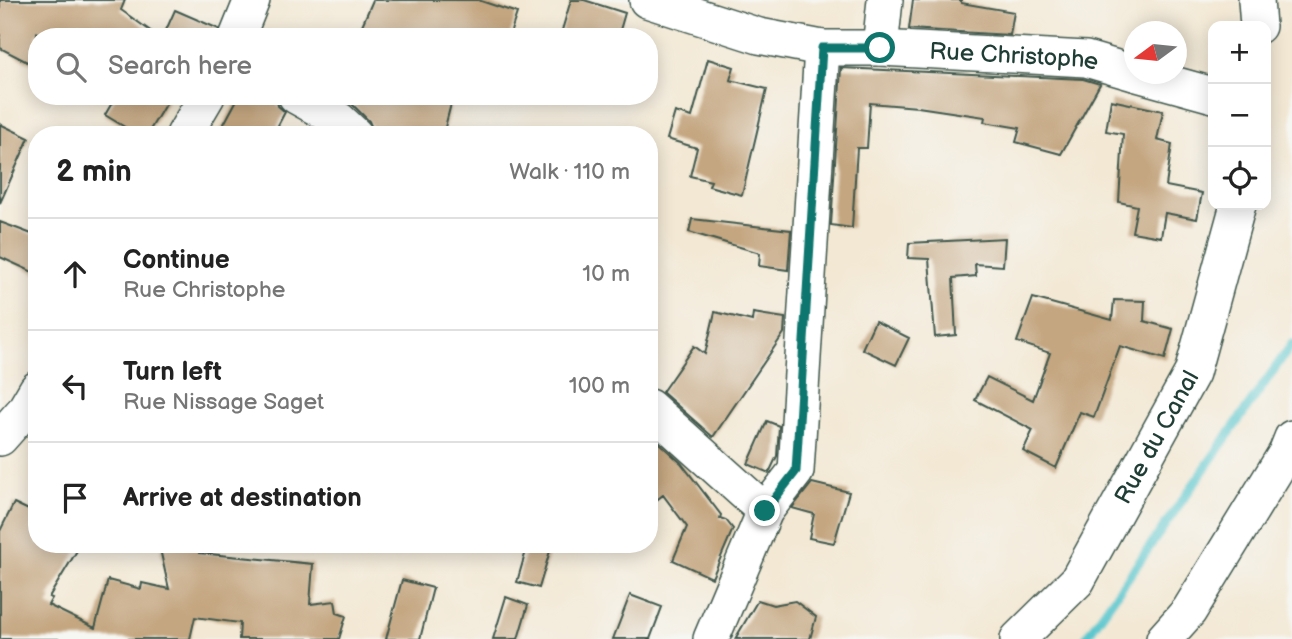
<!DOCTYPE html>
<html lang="en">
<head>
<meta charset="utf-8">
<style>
	body { margin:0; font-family:"Balsamiq Sans",sans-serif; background:#f6f6f6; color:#222 }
	.controls { position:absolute; right:21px; top:21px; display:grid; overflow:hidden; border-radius:14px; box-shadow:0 4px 18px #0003 }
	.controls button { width:63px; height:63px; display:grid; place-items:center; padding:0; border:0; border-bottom:2px solid #e0e0e0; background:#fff; color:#222; font:35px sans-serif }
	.compass { position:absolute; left:1124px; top:21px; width:63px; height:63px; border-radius:50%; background:#fff; box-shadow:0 4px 18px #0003; rotate:255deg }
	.stop { position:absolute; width:21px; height:21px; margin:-16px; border:5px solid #0f766e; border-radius:50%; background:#fff }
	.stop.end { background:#0f766e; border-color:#fff; box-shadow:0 2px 7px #0008 }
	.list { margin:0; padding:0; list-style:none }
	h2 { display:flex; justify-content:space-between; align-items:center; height:91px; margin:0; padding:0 28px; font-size:30px }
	h2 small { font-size:23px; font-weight:400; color:#767676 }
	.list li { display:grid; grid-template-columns:46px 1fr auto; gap:21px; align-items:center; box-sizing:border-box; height:112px; padding:0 28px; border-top:2px solid #e0e0e0 }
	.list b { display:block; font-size:26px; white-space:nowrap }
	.list p { margin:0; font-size:23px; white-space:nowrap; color:#767676 }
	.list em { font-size:23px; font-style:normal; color:#767676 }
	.icon { flex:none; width:38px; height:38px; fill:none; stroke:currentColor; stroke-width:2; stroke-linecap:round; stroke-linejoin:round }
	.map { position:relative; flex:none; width:1292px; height:639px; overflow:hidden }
	.search { position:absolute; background:#fff; box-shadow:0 4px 18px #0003; left:28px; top:28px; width:630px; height:77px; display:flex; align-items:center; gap:18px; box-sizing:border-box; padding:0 24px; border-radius:28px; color:#767676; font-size:26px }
	.panel { position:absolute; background:#fff; box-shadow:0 4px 18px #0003; left:28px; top:126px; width:630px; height:427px; border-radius:28px }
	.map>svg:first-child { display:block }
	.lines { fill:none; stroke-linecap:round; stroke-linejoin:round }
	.stream { stroke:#58c6cd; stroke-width:9 }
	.building { fill:#c4a680 }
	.minor-casing { stroke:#3f574c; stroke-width:38 }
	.minor { stroke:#fff; stroke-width:35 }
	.route { stroke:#0f766e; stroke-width:9 }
	.labels { text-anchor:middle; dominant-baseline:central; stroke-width:7; stroke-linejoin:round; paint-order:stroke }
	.street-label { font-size:24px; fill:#1f3d34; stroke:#f6f6f2 }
</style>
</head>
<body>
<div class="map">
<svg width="1292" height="639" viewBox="0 0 1292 639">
	<rect width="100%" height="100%" fill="#f6f6f2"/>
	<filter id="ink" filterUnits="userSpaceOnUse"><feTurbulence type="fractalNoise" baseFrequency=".0143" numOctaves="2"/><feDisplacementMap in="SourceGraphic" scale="14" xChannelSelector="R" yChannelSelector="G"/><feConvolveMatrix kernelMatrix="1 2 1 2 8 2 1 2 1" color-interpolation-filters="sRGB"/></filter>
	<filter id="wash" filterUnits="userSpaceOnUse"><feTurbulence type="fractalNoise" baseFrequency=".00686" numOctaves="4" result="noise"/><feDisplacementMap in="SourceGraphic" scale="28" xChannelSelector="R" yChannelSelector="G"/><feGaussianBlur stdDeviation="1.57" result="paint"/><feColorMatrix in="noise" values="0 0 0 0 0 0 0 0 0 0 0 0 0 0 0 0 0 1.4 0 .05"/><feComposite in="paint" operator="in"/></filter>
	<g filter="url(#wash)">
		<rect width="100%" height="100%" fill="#f3e8d4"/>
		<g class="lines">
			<path class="stream" d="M1085 639 1292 344"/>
		</g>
		<g id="blocks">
			<path class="building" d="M0 0H125L121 10 159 37H42L37 33V67L0 48Z
				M373 0H478L517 13 509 37H357Z
				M571 0H584L625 13 618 37H560Z
				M913 0H961V3L1014 12 1010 35 909 29Z
				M175 10 219 29 217 37H163Z
				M708 59 734 67 730 80 767 89 742 195 709 186 711 181 690 176 697 148 667 139 675 112 692 117Z
				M841 68 1083 79 1100 84 1061 154 1016 142 1020 128 984 122 985 117 918 107 870 103 867 148H857L852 228 831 225Z
				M116 96H170L147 135H138L105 115Z
				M239 96H276L278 106 285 112 273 135H218Z
				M338 96H453L443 135H380L374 133 369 121 353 105Z
				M1111 100 1163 111 1157 140 1172 144 1166 186 1202 193 1197 219 1165 213 1161 237 1132 232 1137 206 1119 202 1123 134 1106 131Z
				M0 124 29 138 0 203Z
				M692 219 791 230 788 270 759 266 760 253 689 232Z
				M0 222 37 236V274L0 257Z
				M1005 238 1003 266 975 264 976 276 953 278 956 335 935 337 929 259 908 258 909 243Z
				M1033 298 1112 320 1114 300 1145 301 1144 321 1173 329 1165 359 1120 346 1094 417 1080 412 1056 468 1023 451 1033 430 975 400 987 377 1033 400 1050 353 1017 342Z
				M715 312 752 321 753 313 785 318 784 333 713 437 662 392 694 346 705 354Z
				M875 321 909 338 896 365 862 349Z
				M767 421 779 426 777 456 769 473 748 464Z
				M649 434 681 463 721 515 720 518 726 520 733 529 712 578 673 560 687 527 663 495 649 506Z
				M812 483 849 492 834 543 809 538 814 514 792 508Z
				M14 503 37 514V544H81L49 597 52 598 48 605 95 628 108 580 141 589 142 583 169 589 160 549 179 544H197L199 553 313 564 310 604 335 601 337 613 346 616 339 639H239L240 623 195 617 190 639H0V531Z
				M528 544H552L539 588 517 582Z
				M402 580 433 588 420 639H386Z
				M630 595 662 607 650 639H613Z
				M506 597 528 605 518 639H493Z
				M758 600 773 605 795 601 816 617 810 639H735Z"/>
		</g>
	</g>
	<g filter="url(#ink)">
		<use href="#blocks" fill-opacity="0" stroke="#3f574c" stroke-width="2"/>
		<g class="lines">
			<defs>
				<g id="minor">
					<path id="s1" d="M647 0 759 36 822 48H880L1086 59 1134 73"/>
					<path d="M1256 0 1258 26"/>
					<path d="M237 37 252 0"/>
					<path d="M880 48 885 0"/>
					<path d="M1137 74 1213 95"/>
					<path d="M296 96 339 120 355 135"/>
					<path d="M184 135 207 96"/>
					<path d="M649 407 765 511"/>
					<path d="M0 438 24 411 37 389"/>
					<path d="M711 639 765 511 796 471 822 48"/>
					<path id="s2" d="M1018 639 1077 581 1192 373 1238 205"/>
					<path d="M1164 639 1189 611 1286 453 1292 438"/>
				</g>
			</defs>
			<use href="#minor" class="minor-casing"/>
			<use href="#minor" class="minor"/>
		</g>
	</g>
	<g class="lines" filter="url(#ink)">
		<path class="route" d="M765 511 796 471 822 48H880"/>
	</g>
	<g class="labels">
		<g class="street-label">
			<text stroke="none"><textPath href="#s1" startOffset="374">Rue Christophe</textPath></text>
			<text stroke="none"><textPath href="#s2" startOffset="247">Rue du Canal</textPath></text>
		</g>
	</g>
</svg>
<div class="controls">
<button>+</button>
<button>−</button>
<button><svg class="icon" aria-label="locate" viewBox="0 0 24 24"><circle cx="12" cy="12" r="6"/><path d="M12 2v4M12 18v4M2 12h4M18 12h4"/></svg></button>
</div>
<svg class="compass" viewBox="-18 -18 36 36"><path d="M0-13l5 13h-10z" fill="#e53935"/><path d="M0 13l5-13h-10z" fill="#767676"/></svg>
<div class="stop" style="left:880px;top:48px"></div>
<div class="stop end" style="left:765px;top:511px"></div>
<div class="search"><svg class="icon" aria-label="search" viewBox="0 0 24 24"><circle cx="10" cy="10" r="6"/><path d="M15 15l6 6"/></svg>Search here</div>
<section class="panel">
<h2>2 min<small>Walk · 110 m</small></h2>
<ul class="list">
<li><svg class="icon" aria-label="ahead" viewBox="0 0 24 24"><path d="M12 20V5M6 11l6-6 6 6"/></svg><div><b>Continue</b><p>Rue Christophe</p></div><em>10 m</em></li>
<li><svg class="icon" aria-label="left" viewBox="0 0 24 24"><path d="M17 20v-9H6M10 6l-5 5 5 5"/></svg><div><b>Turn left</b><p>Rue Nissage Saget</p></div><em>100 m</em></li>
<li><svg class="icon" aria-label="arrive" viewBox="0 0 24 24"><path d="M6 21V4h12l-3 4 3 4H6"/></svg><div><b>Arrive at destination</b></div></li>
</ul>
</section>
</div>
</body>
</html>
